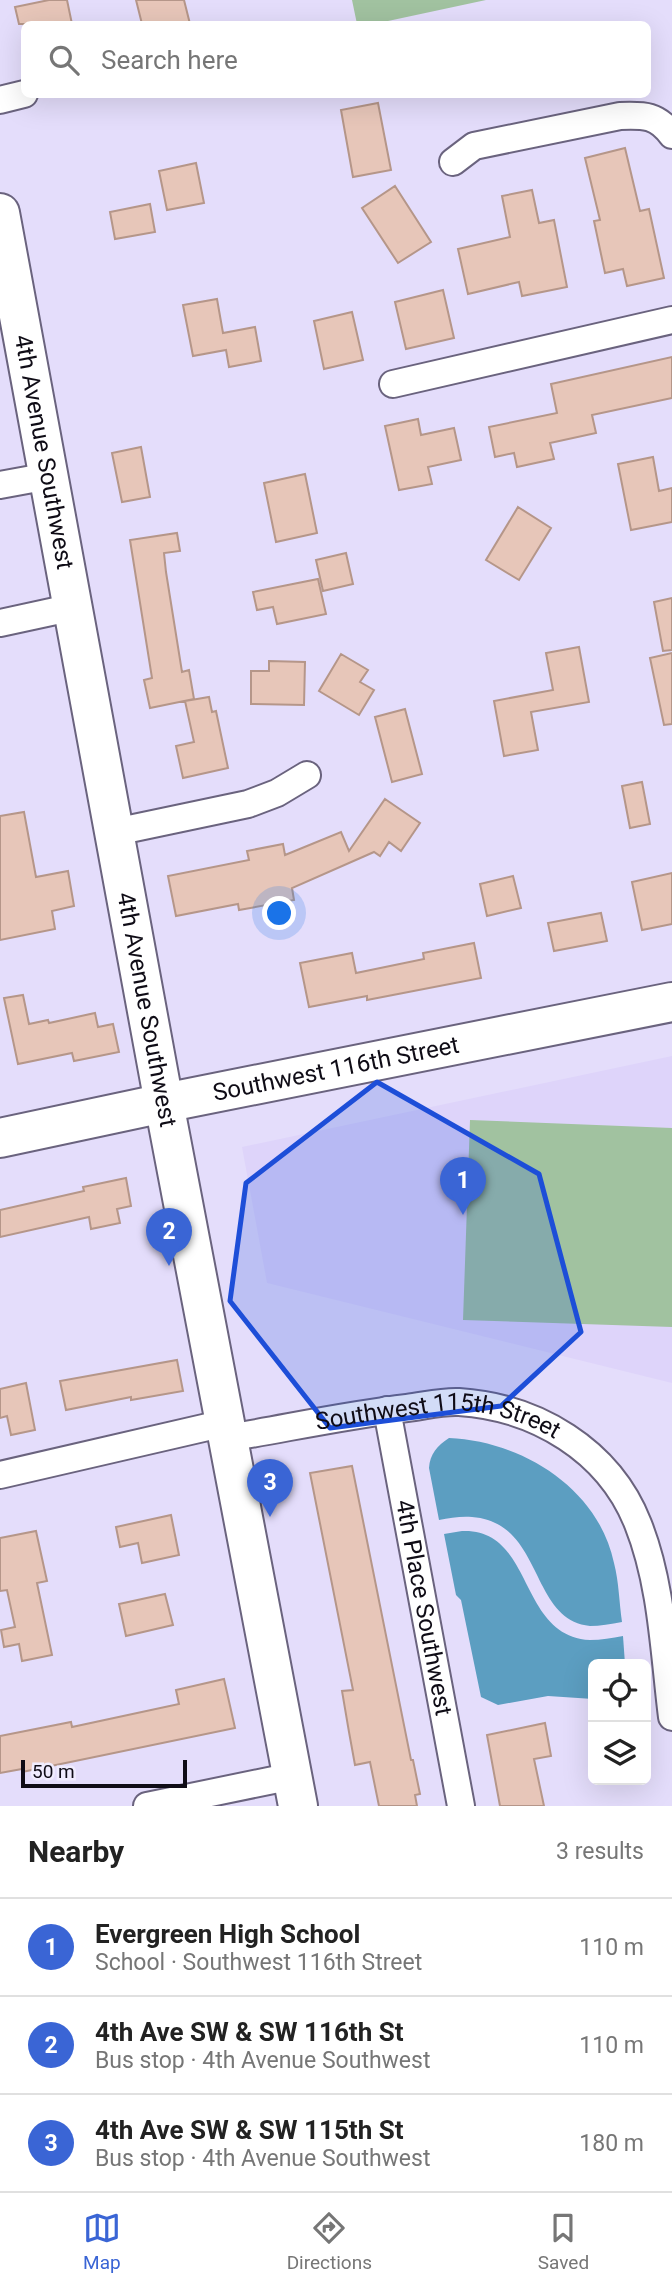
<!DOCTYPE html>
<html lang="en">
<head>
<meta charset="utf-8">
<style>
	body { margin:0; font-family:Roboto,sans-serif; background:#f6f6f6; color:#222 }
	.controls { position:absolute; right:21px; bottom:21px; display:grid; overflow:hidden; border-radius:10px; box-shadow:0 7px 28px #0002 }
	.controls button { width:63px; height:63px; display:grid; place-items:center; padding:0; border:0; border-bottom:2px solid #e0e0e0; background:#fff; color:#222; font:35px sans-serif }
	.scale { position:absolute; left:21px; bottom:18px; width:166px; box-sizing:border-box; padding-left:7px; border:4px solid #0f0c16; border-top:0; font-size:19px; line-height:24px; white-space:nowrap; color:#0f0c16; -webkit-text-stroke:5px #f0ecfe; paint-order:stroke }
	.you { position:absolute; left:280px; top:914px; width:24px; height:24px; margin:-18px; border:5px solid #fff; border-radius:50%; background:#1a73e8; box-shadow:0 0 0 10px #1a73e833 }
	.badge { display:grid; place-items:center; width:46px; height:46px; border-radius:50%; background:#3a65d5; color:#fff; font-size:23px; font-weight:700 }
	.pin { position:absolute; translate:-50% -58px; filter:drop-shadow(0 2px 4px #0008) }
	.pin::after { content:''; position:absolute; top:37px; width:24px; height:21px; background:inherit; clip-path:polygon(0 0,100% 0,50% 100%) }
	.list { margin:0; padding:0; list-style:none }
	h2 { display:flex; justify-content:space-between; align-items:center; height:91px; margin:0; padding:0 28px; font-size:30px }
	h2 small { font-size:23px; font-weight:400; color:#767676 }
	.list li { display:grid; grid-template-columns:46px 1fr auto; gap:21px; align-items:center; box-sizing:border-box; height:98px; padding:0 28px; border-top:2px solid #e0e0e0 }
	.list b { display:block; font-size:26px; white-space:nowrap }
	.list p { margin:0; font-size:23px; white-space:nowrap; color:#767676 }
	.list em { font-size:23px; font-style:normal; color:#767676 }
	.icon { flex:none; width:38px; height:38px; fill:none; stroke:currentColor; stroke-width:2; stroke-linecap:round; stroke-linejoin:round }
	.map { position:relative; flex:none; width:672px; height:1806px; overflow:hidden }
	.search { position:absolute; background:#fff; box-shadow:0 7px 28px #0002; left:21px; right:21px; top:21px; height:77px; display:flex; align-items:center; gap:18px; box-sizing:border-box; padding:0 24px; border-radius:10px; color:#767676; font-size:26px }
	.sheet { height:385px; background:#fff }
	nav { display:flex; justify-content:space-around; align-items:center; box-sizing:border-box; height:98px; border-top:2px solid #e0e0e0; background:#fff; font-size:19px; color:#767676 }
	nav a { display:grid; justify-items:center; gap:4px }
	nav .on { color:#3a65d5 }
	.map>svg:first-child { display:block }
	.built { fill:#ded4fa }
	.green { fill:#a1c2a0 }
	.water { fill:#5c9ec1 }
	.building { fill:#e7c6b9; stroke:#b59689; stroke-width:2 }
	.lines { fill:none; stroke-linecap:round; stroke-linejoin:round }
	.street-casing { stroke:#6a637e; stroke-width:30 }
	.secondary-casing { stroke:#6a637e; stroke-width:42 }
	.street { stroke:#fff; stroke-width:26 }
	.secondary { stroke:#fff; stroke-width:38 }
	.marked { fill:#1d4ed8; fill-opacity:0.2; stroke:#1d4ed8; stroke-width:5; stroke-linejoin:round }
	.labels { text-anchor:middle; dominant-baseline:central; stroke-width:5; stroke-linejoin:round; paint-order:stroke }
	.street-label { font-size:24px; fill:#0f0c16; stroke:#f0ecfe }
</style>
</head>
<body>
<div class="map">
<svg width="672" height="1806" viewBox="0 0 672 1806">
	<rect width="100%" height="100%" fill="#e4ddfb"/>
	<path class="built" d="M672 1056V1383L267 1283 242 1147Z"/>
	<path class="green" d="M352 0H486L374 24H357Z
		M470 1120 672 1128V1327L463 1320Z"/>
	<path class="water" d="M449 1438C521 1441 598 1487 614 1563 619 1582 619 1602 622 1622 611 1624 600 1626 590 1626 529 1620 544 1522 472 1517 461 1516 450 1518 439 1520L429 1468C430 1454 437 1446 449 1438Z
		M462 1531C535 1528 517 1636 590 1640 601 1640 612 1638 623 1636L625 1664H593V1699L548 1696 498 1705 481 1697 461 1600 456 1595 444 1534Z"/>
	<path class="building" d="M49 0H67L72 24H19L15 7Z
		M136 0H184L190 24H142Z
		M378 103 391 170 353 177 341 110Z
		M625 148 640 211 649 209 664 278 627 286 623 269 605 273 594 221 600 220 585 158Z
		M196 163 204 203 167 210 159 171Z
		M395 186 431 242 398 263 362 208Z
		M532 190 539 223 554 220 567 287 522 296 519 282 468 294 458 249 510 237 502 196Z
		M150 204 155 232 115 239 110 212Z
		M443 290 454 338 406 349 395 302Z
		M217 299 223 333 255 327 261 361 229 367 226 350 193 356 183 305Z
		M352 312 363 360 324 369 314 321Z
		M672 357V398L592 415 596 433 550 443 554 459 517 467 514 453 495 457 489 427 557 413 551 384Z
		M418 419 421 435 454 428 461 460 428 467 432 484 399 490 385 426Z
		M141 447 150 497 122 502 112 453Z
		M653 457 659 491 672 488V522L631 530 618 464Z
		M305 474 317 533 276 542 264 483Z
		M518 507 551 528 519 580 486 560Z
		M177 533 180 551 164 553 166 572 182 672 189 670 194 699 150 708 144 680 152 678 130 540Z
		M346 553 353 584 323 591 316 560Z
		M318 579 326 614 277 624 273 607 257 610 253 592Z
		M672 598V650L663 651 654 602Z
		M579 647 589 702 531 712 538 750 504 756 494 701 553 690 546 653Z
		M672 653V724L664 725 650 658Z
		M341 654 368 670 360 682 374 690 359 715 319 691Z
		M269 661 305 662 304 705 251 704V671H269Z
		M209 697 212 712 216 711 228 768 183 778 176 746 194 742 185 701Z
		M405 709 422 774 392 782 375 717Z
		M642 782 650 824 630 828 622 786Z
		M385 799 420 823 401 851 389 842 380 856 374 852 292 888 294 900 239 910 238 904 176 916 168 876 249 860 247 851 283 844 285 855 341 832 349 851Z
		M24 812 36 877 68 871 74 906 52 911 55 929 0 940V816Z
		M672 873V924L642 930 632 882Z
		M513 876 521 908 487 916 480 884Z
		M601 913 607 941 554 951 548 923Z
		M474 943 481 978 367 1000V996L309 1007 300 963 352 953 356 973 424 959 423 953Z
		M23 995 29 1024 48 1020 49 1023 95 1013 98 1027 113 1024 119 1052 74 1061 72 1053 18 1064 4 998Z
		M126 1178 131 1206 117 1209 120 1223 91 1229 89 1217 0 1237V1210L84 1191 83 1187Z
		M177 1360 183 1391 131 1400V1397L66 1410 60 1381Z
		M26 1383 35 1430 11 1435 7 1416 0 1418V1389Z
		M352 1466 411 1760H413L420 1794 415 1795 417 1806H379L370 1762 355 1765 349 1732 342 1691 353 1690 310 1473Z
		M171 1515 179 1555 142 1563 138 1543 120 1547 116 1527Z
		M36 1531 47 1581 37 1583 52 1655 22 1661 19 1644 4 1647 1 1630 15 1627 7 1590 0 1591V1538Z
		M165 1594 173 1625 126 1636 119 1604Z
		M224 1679 235 1728 22 1772V1769L0 1773V1736L71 1722 72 1727 179 1704 176 1690Z
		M545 1723 551 1756 534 1759 544 1806H500L487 1735Z"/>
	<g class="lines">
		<defs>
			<g id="street">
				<path d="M0 100 24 94"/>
				<path d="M453 162 474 146 620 116C645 115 657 115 672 135"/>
				<path d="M393 384 672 320"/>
				<path d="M0 485 49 476"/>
				<path d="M0 623 74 607"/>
				<path d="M115 832 248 804 277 793 307 775"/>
				<path id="s1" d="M387 1410 461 1806"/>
				<path id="s2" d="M228 1438C288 1428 347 1415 407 1408 424 1406 442 1401 459 1402 536 1407 609 1450 638 1524 662 1584 664 1653 672 1717"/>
				<path d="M0 1475 225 1423"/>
				<path d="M147 1806 293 1776"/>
			</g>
			<g id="secondary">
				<path id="s3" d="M0 213 164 1103 298 1806"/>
				<path id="s4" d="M0 1138 164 1103 672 1002"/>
			</g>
		</defs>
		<use href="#street" class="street-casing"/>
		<use href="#secondary" class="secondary-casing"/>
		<use href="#street" class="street"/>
		<use href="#secondary" class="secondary"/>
	</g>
	<path class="marked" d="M377 1082 539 1174 581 1332 501 1406 330 1428 230 1301 246 1183Z"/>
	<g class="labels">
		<g class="street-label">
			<text stroke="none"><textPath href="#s3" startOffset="243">4th Avenue Southwest</textPath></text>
			<text stroke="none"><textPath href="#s3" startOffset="810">4th Avenue Southwest</textPath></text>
			<text stroke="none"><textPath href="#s4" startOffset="343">Southwest 116th Street</textPath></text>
			<text stroke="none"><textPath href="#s2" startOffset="214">Southwest 115th Street</textPath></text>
			<text stroke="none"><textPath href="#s1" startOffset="201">4th Place Southwest</textPath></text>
		</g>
	</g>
</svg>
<div class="controls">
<button><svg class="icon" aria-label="locate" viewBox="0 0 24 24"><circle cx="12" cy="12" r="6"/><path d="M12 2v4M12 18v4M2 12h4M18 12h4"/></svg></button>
<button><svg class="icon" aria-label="layers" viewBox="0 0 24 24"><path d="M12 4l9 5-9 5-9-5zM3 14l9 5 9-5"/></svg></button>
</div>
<div class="scale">50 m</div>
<div class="you"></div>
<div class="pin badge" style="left:463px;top:1215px">1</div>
<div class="pin badge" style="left:169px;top:1266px">2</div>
<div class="pin badge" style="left:270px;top:1517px">3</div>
<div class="search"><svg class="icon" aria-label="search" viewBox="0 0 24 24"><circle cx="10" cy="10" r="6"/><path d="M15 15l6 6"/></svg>Search here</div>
</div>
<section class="sheet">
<h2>Nearby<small>3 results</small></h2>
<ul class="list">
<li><span class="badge">1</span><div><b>Evergreen High School</b><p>School · Southwest 116th Street</p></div><em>110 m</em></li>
<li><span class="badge">2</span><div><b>4th Ave SW &amp; SW 116th St</b><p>Bus stop · 4th Avenue Southwest</p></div><em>110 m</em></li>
<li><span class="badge">3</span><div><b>4th Ave SW &amp; SW 115th St</b><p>Bus stop · 4th Avenue Southwest</p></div><em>180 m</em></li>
</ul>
</section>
<nav>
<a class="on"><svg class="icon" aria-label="map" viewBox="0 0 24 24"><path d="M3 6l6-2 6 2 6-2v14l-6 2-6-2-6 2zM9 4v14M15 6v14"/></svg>Map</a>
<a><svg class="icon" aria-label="directions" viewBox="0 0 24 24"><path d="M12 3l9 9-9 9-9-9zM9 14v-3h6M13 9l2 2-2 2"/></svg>Directions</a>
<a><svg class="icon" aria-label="saved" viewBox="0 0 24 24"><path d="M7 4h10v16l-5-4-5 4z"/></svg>Saved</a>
</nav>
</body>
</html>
